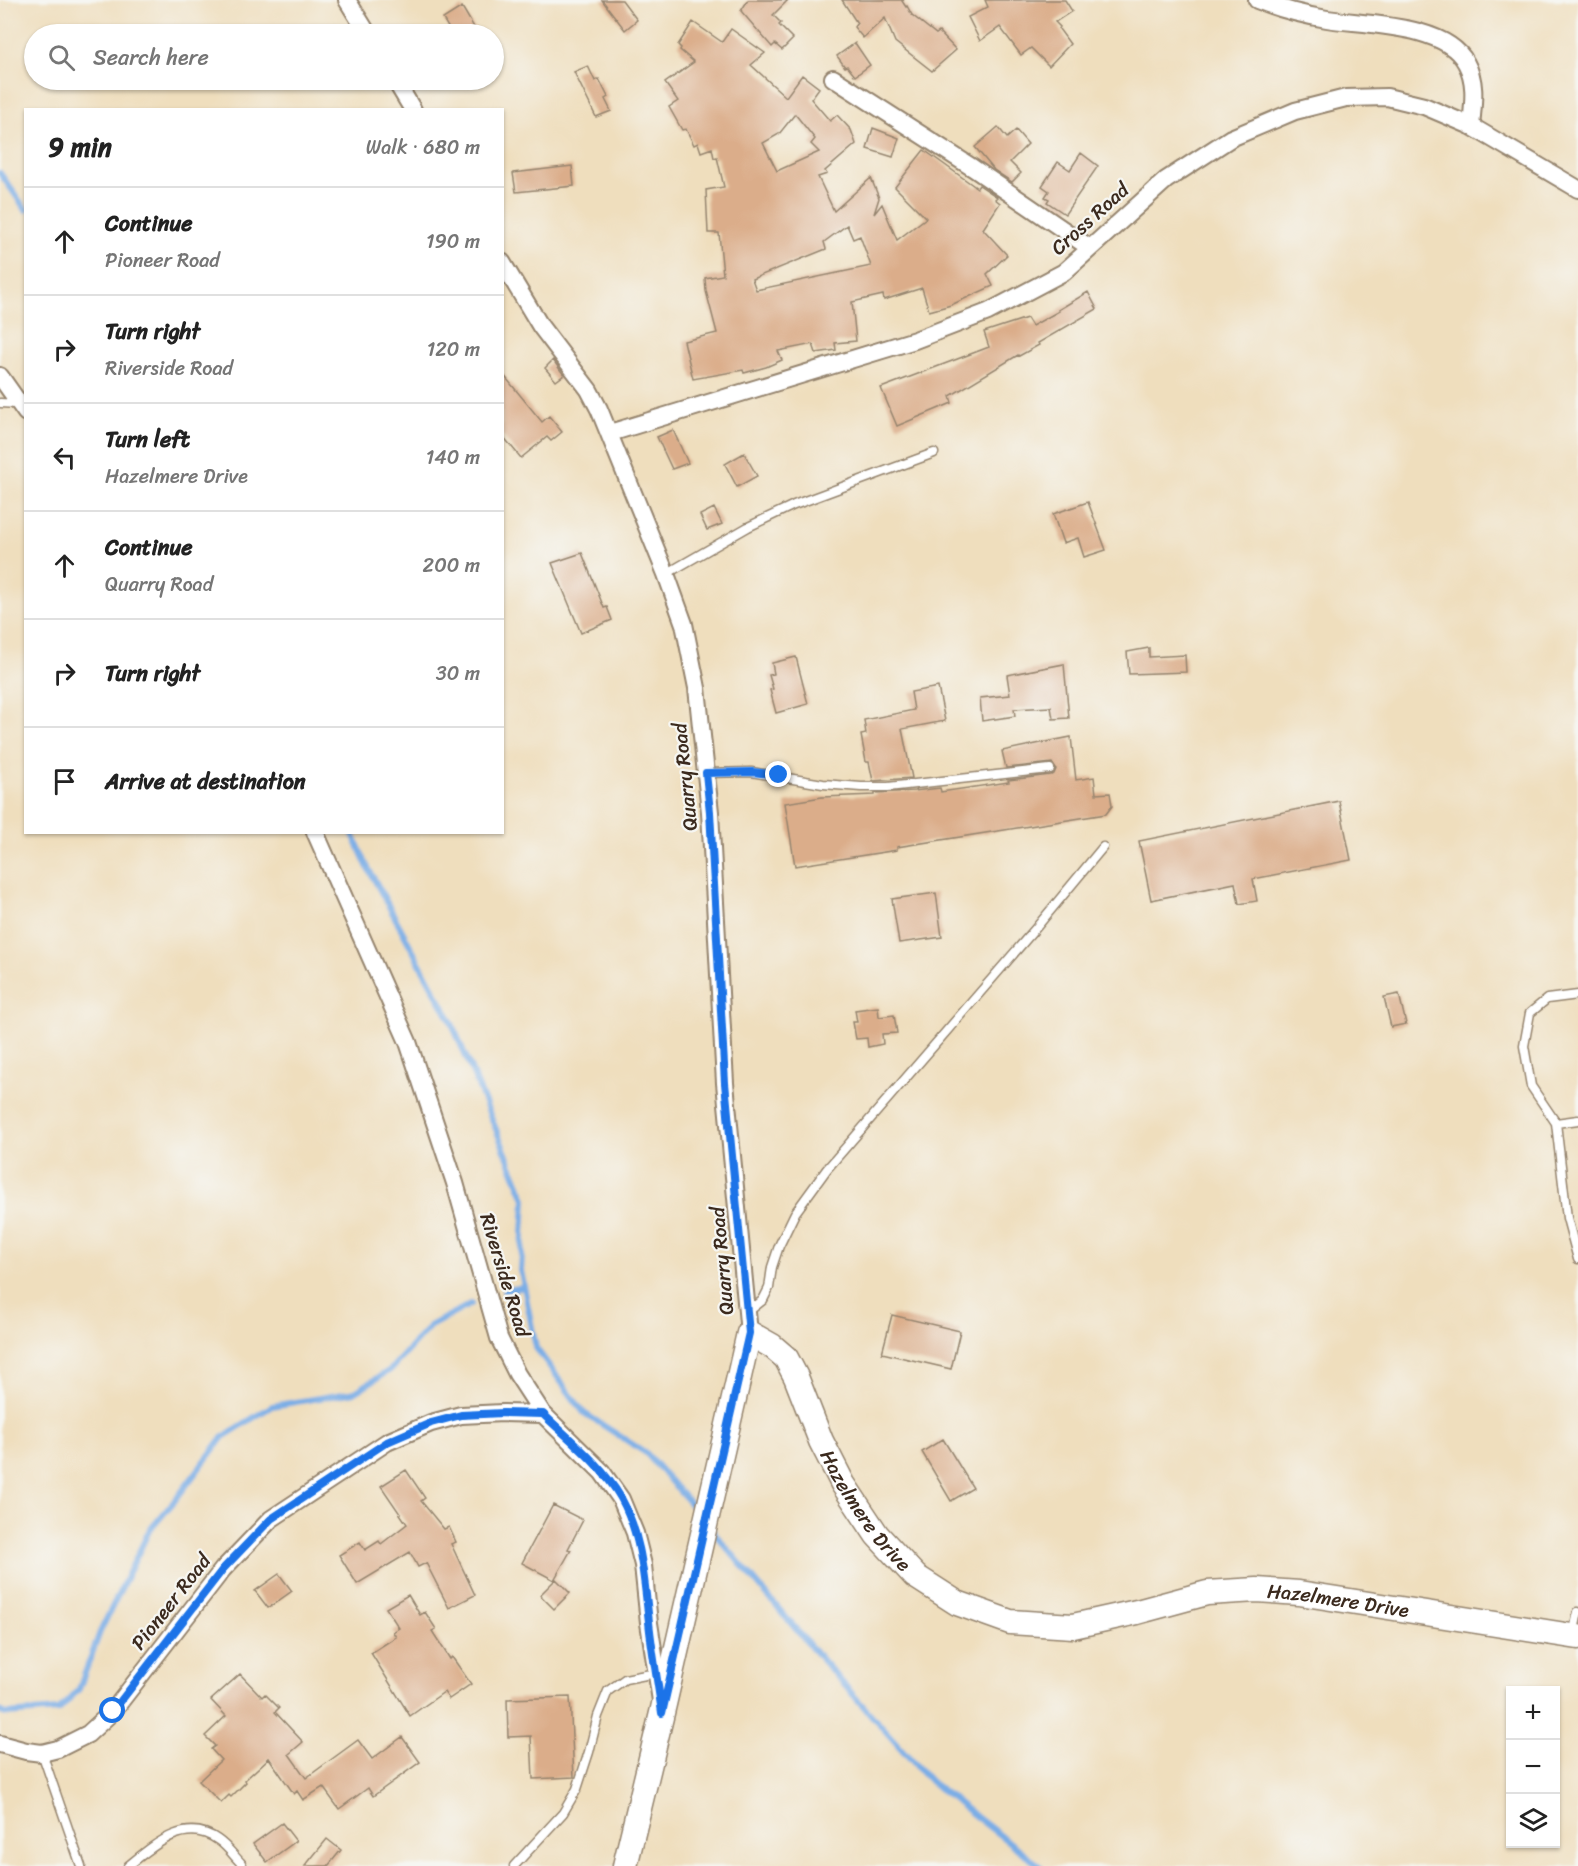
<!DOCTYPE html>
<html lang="en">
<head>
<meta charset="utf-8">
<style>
	body { margin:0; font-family:Sriracha,sans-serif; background:#f2f2f2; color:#222 }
	.controls { position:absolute; right:18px; bottom:18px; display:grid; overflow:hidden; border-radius:0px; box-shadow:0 2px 4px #0004 }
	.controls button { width:54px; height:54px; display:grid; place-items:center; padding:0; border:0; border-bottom:2px solid #e0e0e0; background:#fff; color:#222; font:30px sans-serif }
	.stop { position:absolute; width:18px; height:18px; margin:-14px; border:4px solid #1a73e8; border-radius:50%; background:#fff }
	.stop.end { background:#1a73e8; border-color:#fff; box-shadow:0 2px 6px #0008 }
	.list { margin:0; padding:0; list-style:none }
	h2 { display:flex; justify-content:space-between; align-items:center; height:78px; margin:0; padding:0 24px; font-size:26px }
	h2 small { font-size:20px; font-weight:400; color:#767676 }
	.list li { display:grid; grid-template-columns:39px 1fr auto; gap:18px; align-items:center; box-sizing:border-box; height:108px; padding:0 24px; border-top:2px solid #e0e0e0 }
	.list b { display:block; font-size:22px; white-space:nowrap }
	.list p { margin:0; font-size:20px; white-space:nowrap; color:#767676 }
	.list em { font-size:20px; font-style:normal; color:#767676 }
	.icon { flex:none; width:33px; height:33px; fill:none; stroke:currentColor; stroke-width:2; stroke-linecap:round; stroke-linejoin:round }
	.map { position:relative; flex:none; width:1578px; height:1866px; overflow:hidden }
	.search { position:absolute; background:#fff; box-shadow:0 2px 4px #0004; left:24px; top:24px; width:480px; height:66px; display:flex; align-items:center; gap:15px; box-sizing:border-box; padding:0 21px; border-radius:33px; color:#767676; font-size:22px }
	.panel { position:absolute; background:#fff; box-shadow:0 2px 4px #0004; left:24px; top:108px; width:480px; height:726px; border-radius:0px }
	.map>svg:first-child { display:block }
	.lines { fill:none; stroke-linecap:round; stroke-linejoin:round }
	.stream { stroke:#7aade6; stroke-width:6 }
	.building { fill:#dbad8a; fill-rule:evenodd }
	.lane-casing { stroke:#95846e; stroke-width:11 }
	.street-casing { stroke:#95846e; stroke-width:20 }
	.secondary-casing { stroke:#95846e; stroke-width:27 }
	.lane { stroke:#fff; stroke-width:8 }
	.street { stroke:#fff; stroke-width:16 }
	.secondary { stroke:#fff; stroke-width:24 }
	.route { stroke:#1a73e8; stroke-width:8 }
	.labels { text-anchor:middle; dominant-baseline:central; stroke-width:4.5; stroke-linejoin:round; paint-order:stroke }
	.street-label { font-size:20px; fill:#3b2a1e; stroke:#f6f6f2 }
</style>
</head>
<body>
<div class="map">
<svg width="1578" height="1866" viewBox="0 0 1578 1866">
	<rect width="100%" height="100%" fill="#f6f6f2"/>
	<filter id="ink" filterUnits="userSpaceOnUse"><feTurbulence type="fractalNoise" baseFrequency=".0167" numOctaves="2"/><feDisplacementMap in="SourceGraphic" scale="12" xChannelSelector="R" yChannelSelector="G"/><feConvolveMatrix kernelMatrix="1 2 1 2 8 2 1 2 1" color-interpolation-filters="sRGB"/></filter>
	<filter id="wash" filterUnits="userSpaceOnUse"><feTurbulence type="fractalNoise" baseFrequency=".008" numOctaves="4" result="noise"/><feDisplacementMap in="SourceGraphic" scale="24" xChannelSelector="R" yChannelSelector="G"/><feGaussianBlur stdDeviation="1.35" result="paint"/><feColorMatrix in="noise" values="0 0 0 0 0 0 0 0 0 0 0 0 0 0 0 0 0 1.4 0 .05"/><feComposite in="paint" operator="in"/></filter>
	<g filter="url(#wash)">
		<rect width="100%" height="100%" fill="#efdebd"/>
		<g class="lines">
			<path class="stream" d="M0 173 26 210
				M352 832 367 866 451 1021 525 1199 521 1271 536 1348 584 1413 646 1453 701 1516
				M504 1291 524 1287
				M711 1529 823 1661 931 1782 1040 1866
				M0 1711 6 1714 59 1710 79 1689 100 1632 149 1531 176 1499 223 1437 272 1406 355 1392 390 1370 430 1326 471 1304"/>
		</g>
		<g id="blocks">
			<path class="building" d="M602 0H622L637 20 625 30Z
				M748 0H788L773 15 781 23 779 25 793 39 782 50 775 44 772 47 741 11Z
				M842 0H904L902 1 906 7 907 6 912 15 936 34 939 32 956 50 932 71 895 42 885 18 863 38 854 27 857 23Z
				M985 0H1065L1072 11 1055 22 1060 27 1059 29 1070 44 1049 66 1031 48 1021 55 1000 27 980 41 968 17 988 7Z
				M462 7 478 34H452L443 19Z
				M693 22 722 42 731 29 765 53 751 65 786 97 802 75 819 88 811 99 830 121 837 115 851 130 856 144 825 171 827 174 818 177 834 211 871 178 879 198 874 214 882 204 897 240 926 218 895 187 924 150 977 188 979 185 997 197 995 199 1000 203 983 229 1007 255 987 274 993 286 951 305 929 311 922 288 884 300 883 295 852 302 856 341 835 343 836 350 816 353 813 344 778 351 782 360 766 367 744 373 743 370 693 379 684 341 717 333 706 291 705 278 723 275 719 233H708L706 190 724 187 717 157 714 158 712 148 701 152 698 143 694 145 686 129 682 130 669 107 678 101 665 83 694 62 680 50 681 48 678 45ZM795 114 815 139 811 144 819 152 777 171 763 143 779 134ZM847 225 853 239 860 236 871 266 756 290 752 279 826 249 824 242Z
				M855 43 870 65 855 76 847 66 845 67 837 56Z
				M588 66 595 81 599 79 608 97 605 99 611 111 596 117 574 72Z
				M998 127 1007 138 1016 130 1028 144 1010 162 1021 173 1012 182 994 170 975 147Z
				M873 128 899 138 893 157 867 149Z
				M1081 153 1098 166 1065 214 1047 202 1049 199 1045 197 1049 191 1042 186 1058 162 1070 170Z
				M572 166 574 186 516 192 513 173Z
				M1088 292 1097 309 1038 343 1039 345 1019 356 1018 355 950 396 952 403 897 426 881 388 989 347 984 332 1027 318 1032 326 1059 311 1058 310Z
				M553 360 564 375 556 381 545 368Z
				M502 373 542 422 549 416 562 432 551 441 547 437 521 458 502 435Z
				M673 430 688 463 672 469 657 437Z
				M744 453 757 476 737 487 725 464Z
				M1088 502 1106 550 1084 557 1078 538 1063 543 1053 514Z
				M714 508 722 524 707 530 700 515Z
				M582 553 604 608 607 607 612 620 581 633 552 563Z
				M1149 648V657L1185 655 1186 672 1129 674 1127 652Z
				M796 657 808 704 776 713 770 690 773 689 769 675 774 674 772 663Z
				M1064 664 1069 718 1053 719 1051 707 1014 709 1015 716 982 721 980 698 1010 695 1007 675Z
				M938 687 945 721 902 729 912 778 873 781 869 762H866L861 735 866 734 864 720 914 710 911 692Z
				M1071 737 1076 780 1094 777 1096 794 1110 793 1112 806 1106 814 897 847V850L795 866 785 803 822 797 875 795V793L914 791 940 788 941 792 1009 782 1008 780 1051 775 1054 774 1056 769 1052 763 1006 768 1002 751Z
				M1339 801 1351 860 1253 879 1257 901 1239 904 1235 883 1151 900 1139 841Z
				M936 893 942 937 899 943 892 899Z
				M1399 994 1406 1024 1391 1027 1384 997Z
				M878 1007 879 1017 894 1015 897 1033 882 1034 883 1044 868 1047 867 1038 856 1039 853 1022H857L855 1010Z
				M892 1315 960 1331 951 1369 882 1353Z
				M943 1439 973 1488 951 1501 922 1452Z
				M406 1470 425 1498 421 1501 444 1529 449 1527 456 1542 451 1544 475 1595 449 1608 426 1563 418 1567 410 1552 357 1584 339 1555 360 1542 365 1550 379 1541 381 1544 407 1524 381 1486Z
				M553 1505 583 1520 568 1549 571 1550 554 1580 522 1563Z
				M279 1574 292 1591 268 1608 255 1591Z
				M556 1579 570 1593 554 1609 540 1595Z
				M408 1595 420 1615 425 1612 436 1629 432 1631 450 1659 452 1657 471 1684 449 1699 444 1692 410 1716 371 1653 396 1637 393 1632 399 1628 386 1608Z
				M240 1674 262 1697 265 1694 279 1708 275 1712 303 1742 289 1754 306 1778 358 1740 372 1759 402 1737 420 1762 373 1796 368 1788 339 1809 323 1787 303 1800 297 1791 294 1794 269 1758 245 1780 246 1782 231 1797 229 1795 221 1803 199 1781 221 1760 211 1749 215 1746 205 1736 226 1716 211 1700Z
				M570 1697 574 1777 533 1779 531 1736 508 1737 507 1699Z
				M282 1823 296 1841 267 1862 253 1844Z
				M327 1839 341 1850 328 1866H305Z"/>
		</g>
	</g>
	<g filter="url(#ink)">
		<use href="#blocks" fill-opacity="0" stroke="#95846e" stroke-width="1.5"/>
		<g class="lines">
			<defs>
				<path id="lane" d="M0 403 18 404
					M666 574 748 527 794 505 934 453
					M706 773 751 772 823 784 861 787H888L1050 769
					M1578 995 1547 999 1530 1013 1524 1046 1531 1086 1556 1123 1567 1218 1578 1259
					M1556 1123 1578 1120
					M748 1312 763 1300 769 1288 772 1267 779 1246 795 1213 827 1169 1035 929 1103 847
					M1571 1634 1575 1626 1578 1612
					M42 1753 81 1866
					M128 1866C153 1846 185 1816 218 1840 227 1846 234 1856 241 1863
					M514 1866 563 1813 577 1789 589 1752 598 1716 608 1691 625 1679 656 1673"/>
				<path id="street" d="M347 0 368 34
					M1257 0C1280 9 1303 15 1327 19 1366 25 1446 24 1466 63 1477 83 1473 104 1471 126
					M833 78 973 168 1090 248
					M395 80 413 110
					M502 262 541 327 589 390 599 409 666 574 684 624 697 688 710 812 725 1083 749 1333
					M0 376 26 413
					M610 433 915 340 988 312 1064 272 1166 180 1231 138 1295 111 1346 98 1387 97 1424 106 1471 126 1578 189
					M315 832 408 1042 455 1183 499 1338 517 1374 543 1414 602 1472 621 1499 635 1533 643 1565 649 1623 661 1701
					M0 1744 26 1751 42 1753 58 1749 88 1734 113 1711 223 1569 271 1519 387 1442 431 1423 461 1415 503 1413 543 1414"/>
				<g id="secondary">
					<path id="s1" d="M625 1866 662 1713 749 1333 772 1346 786 1358 796 1377 821 1441 843 1484 877 1535 915 1576 957 1603 1010 1622 1073 1626 1137 1612 1207 1593 1257 1590 1299 1593 1578 1637"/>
				</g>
			</defs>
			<use href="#lane" class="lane-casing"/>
			<use href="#street" class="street-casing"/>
			<use href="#secondary" class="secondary-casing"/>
			<use href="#lane" class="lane"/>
			<use href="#street" class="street"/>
			<use href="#secondary" class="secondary"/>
		</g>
	</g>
	<g class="lines" filter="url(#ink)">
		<path class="route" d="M113 1711 223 1569 271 1519 387 1442 431 1423 461 1415 503 1413 543 1414C570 1440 602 1465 621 1498 642 1536 644 1580 649 1622 652 1652 658 1683 662 1713L749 1333 725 1083 710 812 706 773 752 772 779 775"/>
	</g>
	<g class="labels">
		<g class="street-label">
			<text transform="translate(1090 219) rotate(-42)">Cross Road</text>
			<text transform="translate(685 777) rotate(-96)">Quarry Road</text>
			<text transform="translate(722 1261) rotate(-95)">Quarry Road</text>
			<text transform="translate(505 1275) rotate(73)">Riverside Road</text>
			<text stroke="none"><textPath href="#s1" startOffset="765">Hazelmere Drive</textPath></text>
			<text stroke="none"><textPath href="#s1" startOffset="1287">Hazelmere Drive</textPath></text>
			<text transform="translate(171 1602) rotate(-52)">Pioneer Road</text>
		</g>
	</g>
</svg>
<div class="controls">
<button>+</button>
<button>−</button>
<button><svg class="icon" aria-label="layers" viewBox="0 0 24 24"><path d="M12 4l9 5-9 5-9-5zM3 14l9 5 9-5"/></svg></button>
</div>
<div class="stop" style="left:113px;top:1711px"></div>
<div class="stop end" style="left:779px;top:775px"></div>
<div class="search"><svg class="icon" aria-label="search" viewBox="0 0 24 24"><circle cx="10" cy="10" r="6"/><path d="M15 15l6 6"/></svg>Search here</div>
<section class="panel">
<h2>9 min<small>Walk · 680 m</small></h2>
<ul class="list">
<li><svg class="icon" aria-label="ahead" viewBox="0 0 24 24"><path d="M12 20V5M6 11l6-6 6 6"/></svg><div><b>Continue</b><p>Pioneer Road</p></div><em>190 m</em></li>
<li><svg class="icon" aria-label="right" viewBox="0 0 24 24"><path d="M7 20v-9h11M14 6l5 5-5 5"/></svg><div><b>Turn right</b><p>Riverside Road</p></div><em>120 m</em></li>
<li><svg class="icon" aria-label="left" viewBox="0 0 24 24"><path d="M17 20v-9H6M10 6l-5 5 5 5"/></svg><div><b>Turn left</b><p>Hazelmere Drive</p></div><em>140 m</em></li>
<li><svg class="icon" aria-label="ahead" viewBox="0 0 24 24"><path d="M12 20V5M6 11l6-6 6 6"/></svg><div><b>Continue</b><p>Quarry Road</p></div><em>200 m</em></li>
<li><svg class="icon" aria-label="right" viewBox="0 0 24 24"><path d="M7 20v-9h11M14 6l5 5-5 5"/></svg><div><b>Turn right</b></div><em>30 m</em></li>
<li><svg class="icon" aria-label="arrive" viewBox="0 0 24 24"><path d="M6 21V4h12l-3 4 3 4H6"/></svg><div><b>Arrive at destination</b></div></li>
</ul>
</section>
</div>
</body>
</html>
